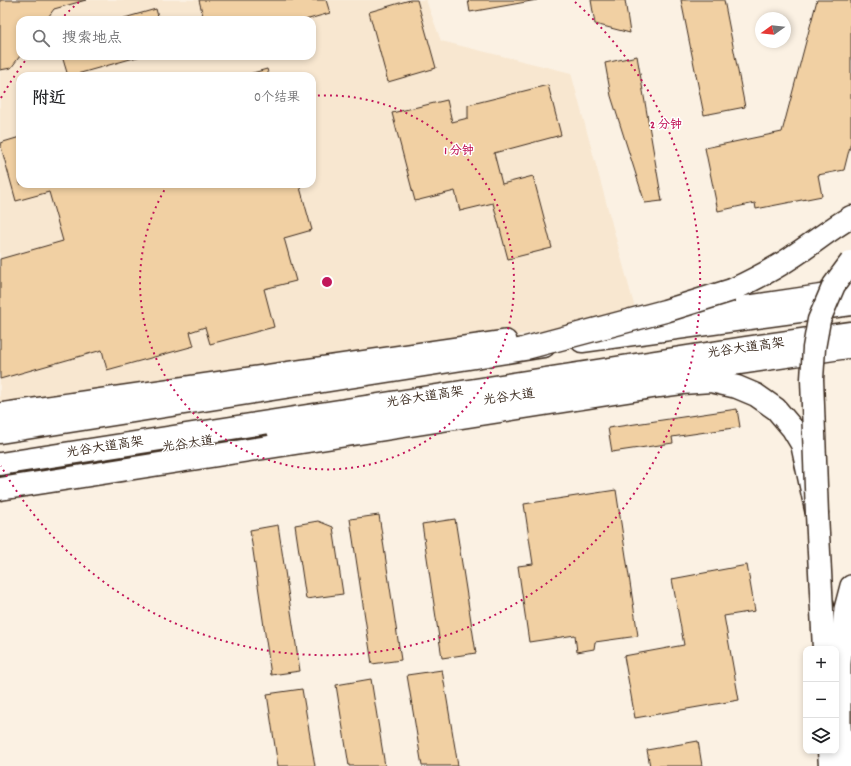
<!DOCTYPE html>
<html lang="zh">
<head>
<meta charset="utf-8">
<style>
	body { margin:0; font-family:Dekko,"LXGW WenKai TC",sans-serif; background:#f6f6f6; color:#202124 }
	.controls { position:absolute; right:12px; bottom:12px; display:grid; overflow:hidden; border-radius:8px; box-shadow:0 2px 6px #0003 }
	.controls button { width:36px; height:36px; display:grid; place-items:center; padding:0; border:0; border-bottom:1px solid #e0e0e0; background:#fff; color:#202124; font:20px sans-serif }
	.compass { position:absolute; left:755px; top:12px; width:36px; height:36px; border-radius:50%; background:#fff; box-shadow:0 2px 6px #0003; rotate:255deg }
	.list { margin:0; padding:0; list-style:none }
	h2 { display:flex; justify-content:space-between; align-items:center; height:52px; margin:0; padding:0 16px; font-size:17px }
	h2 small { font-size:13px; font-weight:400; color:#757577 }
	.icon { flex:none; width:22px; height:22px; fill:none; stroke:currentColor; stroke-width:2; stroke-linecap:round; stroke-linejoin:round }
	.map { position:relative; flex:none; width:851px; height:766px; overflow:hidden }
	.search { position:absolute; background:#fff; box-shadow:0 2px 6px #0003; left:16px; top:16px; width:300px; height:44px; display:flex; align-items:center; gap:10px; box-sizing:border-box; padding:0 14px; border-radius:12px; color:#757577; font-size:15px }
	.panel { position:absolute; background:#fff; box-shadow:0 2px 6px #0003; left:16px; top:72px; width:300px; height:116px; border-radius:12px }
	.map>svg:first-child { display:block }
	.built { fill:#f8e7d0; fill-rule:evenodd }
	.building { fill:#f1d0a3; stroke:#3b2a1e }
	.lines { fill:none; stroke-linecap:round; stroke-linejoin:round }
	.major-casing { stroke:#3b2a1e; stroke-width:24 }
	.highway-casing { stroke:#3b2a1e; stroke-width:25 }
	.major { stroke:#fff; stroke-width:21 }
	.highway { stroke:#fff; stroke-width:22 }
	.highway-bridge-casing { stroke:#3b2a1e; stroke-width:25; stroke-linecap:butt }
	.highway-bridge { stroke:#fff; stroke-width:22 }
	.ring { fill:none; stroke:#c2185b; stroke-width:2; stroke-dasharray:2 4 }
	.labels { text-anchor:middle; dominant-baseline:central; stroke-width:3; stroke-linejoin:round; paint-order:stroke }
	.street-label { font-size:13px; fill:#3b2a1e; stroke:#fff }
	.centre { fill:#c2185b; stroke:#fff; stroke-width:2 }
	.ring-label { font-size:12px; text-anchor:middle; font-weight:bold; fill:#c2185b; stroke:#fff; stroke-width:3; stroke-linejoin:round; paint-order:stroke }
</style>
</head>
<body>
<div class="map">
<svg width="851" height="766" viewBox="0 0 851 766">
	<rect width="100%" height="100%" fill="#fbf1e3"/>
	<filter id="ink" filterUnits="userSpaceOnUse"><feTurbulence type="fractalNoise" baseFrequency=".025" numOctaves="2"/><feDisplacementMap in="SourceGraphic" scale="8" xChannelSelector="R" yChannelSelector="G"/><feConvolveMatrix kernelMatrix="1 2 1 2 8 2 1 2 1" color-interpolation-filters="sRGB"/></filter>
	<g filter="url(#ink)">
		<path class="built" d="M0 0H426L441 41 571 73 637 316 0 417ZM20 20H312V56H20ZM20 76H312V184H20Z"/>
		<path class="building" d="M0 0H86L54 9 46 20H20V56L11 68 0 70Z
			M199 0H326L330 13 305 20H204Z
			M410 0H417L436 68 388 82 369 12Z
			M468 0H537L470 12Z
			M591 0H625L630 33 595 24Z
			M681 0H724L745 107 704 115Z
			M817 0H851V142L844 170 818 175 822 196 756 209 755 203 718 211 705 148 782 132Z
			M156 9 159 20H117Z
			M62 56H141L70 76H68Z
			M637 56 662 201 645 203 611 96 605 63Z
			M267 69 269 76H242Z
			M548 85 561 135 494 153 502 184 533 176 552 248 508 259 493 203 460 211 455 191 415 201 392 113 447 100 452 122 468 118V105Z
			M20 137V184H299L312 230 284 238 296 281 264 289 274 327 210 344 205 327 190 332 194 346 107 370 102 350 0 379V259L63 241 49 192 16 201 0 143Z
			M737 409 740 427 672 437 673 443 612 452 608 428Z
			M616 490 638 636 595 642 594 649 577 652 575 635 529 642 518 566 533 564 524 504Z
			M379 515 401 660 372 664 350 519Z
			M455 519 476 653 442 658 422 524Z
			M318 521 333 527 343 594 306 599 295 525Z
			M278 525 300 671 271 675 250 530Z
			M747 565 755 611 724 616 739 700 635 718 624 656 684 645 672 579Z
			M442 670 458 766H422L407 675Z
			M371 679 385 766H349L336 685Z
			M302 689 315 766H278L267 694Z
			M698 741 702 766H650L647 750Z"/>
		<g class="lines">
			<defs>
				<path id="major" d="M662 319 824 295 851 290
					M0 414 506 341
					M278 432 851 347
					M842 766 840 722V664L845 609 851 586"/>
				<path id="highway" d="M732 290C753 280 773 270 792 257 812 244 830 229 851 217
					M582 341 851 304
					M0 432 544 346
					M0 464 745 348 851 333
					M0 489 659 386 682 383 711 381 737 387 756 395 776 409 793 429 802 444 817 514 824 649
					M829 751 830 766"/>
			</defs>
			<use href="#major" class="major-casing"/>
			<use href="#highway" class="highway-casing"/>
			<use href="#major" class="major"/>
			<use href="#highway" class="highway"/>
			<defs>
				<path id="highway-bridge" d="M526 348 665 311 732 290
					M817 514 812 379 814 348 819 320 834 285 851 262"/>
			</defs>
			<use href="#highway-bridge" class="highway-bridge-casing"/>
			<use href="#highway-bridge" class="highway-bridge"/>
		</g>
	</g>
	<g class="ring">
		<path d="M312 96A187 187 0 1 1 168 184"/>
		<path d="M1 98A374 374 0 0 1 28 57M60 20A374 374 0 0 1 79 2M575 2A374 374 0 1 1 1 466"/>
	</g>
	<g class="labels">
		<g class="street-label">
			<text transform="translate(746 349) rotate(-8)">光谷大道高架</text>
			<text transform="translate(425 398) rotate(-9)">光谷大道高架</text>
			<text transform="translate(509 398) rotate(-8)">光谷大道</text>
			<text transform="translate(188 445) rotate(-8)">光谷大道</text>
			<text transform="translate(105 448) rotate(-9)">光谷大道高架</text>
		</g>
	</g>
	<circle cx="327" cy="282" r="6" class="centre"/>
	<g class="ring-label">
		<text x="666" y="128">2 分钟</text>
		<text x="459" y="154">1 分钟</text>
	</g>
</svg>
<div class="controls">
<button>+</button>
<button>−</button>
<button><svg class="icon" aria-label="layers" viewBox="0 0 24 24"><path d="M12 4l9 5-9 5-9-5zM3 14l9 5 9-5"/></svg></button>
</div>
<svg class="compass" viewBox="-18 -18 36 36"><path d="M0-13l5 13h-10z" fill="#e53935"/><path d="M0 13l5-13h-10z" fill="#757577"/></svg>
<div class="search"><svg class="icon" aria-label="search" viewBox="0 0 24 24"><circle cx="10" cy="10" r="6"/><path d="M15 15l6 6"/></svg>搜索地点</div>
<section class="panel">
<h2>附近<small>0个结果</small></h2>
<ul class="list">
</ul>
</section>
</div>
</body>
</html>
